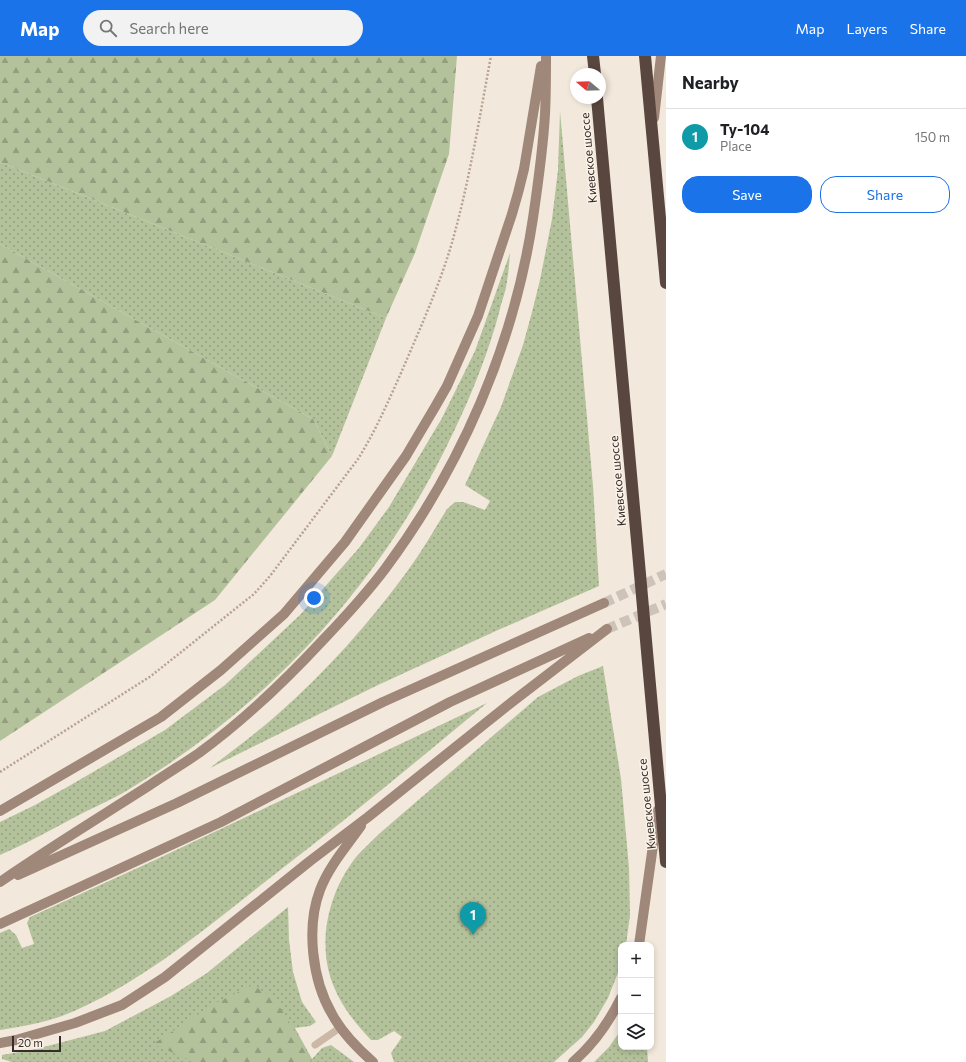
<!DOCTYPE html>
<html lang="en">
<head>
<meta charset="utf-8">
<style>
	body { margin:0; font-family:Commissioner,sans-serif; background:#f2f2f2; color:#202124 }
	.controls { position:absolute; right:12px; bottom:12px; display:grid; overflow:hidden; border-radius:8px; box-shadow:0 2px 6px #0003 }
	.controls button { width:36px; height:36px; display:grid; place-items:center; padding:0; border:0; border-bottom:1px solid #e0e0e0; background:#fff; color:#202124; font:20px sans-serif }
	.compass { position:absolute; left:570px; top:12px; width:36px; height:36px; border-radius:50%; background:#fff; box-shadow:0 2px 6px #0003; rotate:289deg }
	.scale { position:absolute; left:12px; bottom:10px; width:49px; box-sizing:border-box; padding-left:4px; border:2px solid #372d28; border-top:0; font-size:11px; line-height:14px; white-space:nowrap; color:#372d28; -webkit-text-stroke:3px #faf2e9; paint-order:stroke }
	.you { position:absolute; left:314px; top:542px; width:14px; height:14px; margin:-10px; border:3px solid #fff; border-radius:50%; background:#1a73e8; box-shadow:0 0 0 6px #1a73e833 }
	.badge { display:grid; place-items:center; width:26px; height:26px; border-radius:50%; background:#1a73e8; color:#fff; font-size:13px; font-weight:700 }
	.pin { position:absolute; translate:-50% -33px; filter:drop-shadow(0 1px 2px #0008) }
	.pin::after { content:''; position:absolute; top:21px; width:14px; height:12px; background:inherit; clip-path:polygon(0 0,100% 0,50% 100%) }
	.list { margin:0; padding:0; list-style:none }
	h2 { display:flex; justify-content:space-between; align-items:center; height:52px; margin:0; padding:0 16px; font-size:17px }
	h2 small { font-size:13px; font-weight:400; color:#757577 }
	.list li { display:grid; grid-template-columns:26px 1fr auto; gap:12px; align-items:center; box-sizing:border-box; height:56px; padding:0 16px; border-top:1px solid #e0e0e0 }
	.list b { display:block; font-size:15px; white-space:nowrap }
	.list p { margin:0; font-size:13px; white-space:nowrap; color:#757577 }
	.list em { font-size:13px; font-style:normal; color:#757577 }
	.actions { display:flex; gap:8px; padding:12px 16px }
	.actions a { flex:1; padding:9px 0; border:1px solid #1a73e8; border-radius:16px; text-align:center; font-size:14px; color:#1a73e8 }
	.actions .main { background:#1a73e8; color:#fff }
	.icon { flex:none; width:22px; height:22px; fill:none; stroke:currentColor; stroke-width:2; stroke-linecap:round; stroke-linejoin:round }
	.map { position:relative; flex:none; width:666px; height:1006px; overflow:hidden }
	header { display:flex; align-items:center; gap:24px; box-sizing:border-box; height:56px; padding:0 20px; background:#1a73e8; color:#fff }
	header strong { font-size:19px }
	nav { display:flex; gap:22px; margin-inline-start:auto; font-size:14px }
	.search { width:280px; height:36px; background:#f2f2f2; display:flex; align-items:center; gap:10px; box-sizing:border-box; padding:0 14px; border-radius:22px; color:#757577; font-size:15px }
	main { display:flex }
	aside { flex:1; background:#fff }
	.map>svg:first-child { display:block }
	.grass { fill:url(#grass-dots) }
	.forest { fill:url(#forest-firs) }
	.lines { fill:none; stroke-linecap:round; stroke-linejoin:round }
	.secondary-tunnel { stroke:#cdc3b8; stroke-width:10; stroke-dasharray:10 5; stroke-linecap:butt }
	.path { stroke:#b7a292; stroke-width:2.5; stroke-dasharray:2 2; stroke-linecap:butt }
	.lane { stroke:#cbb8a7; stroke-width:7 }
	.secondary { stroke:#9f8779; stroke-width:10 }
	.highway { stroke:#59473f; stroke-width:12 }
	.labels { text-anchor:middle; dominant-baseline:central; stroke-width:3; stroke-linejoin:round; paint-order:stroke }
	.street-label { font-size:12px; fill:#372d28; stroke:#faf2e9 }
</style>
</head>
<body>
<header>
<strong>Map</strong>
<div class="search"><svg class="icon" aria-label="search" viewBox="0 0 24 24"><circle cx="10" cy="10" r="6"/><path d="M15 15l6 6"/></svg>Search here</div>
<nav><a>Map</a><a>Layers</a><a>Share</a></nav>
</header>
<main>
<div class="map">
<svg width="666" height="1006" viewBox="0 0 666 1006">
	<defs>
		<pattern id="grass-dots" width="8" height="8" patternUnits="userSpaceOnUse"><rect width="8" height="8" fill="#b4c29c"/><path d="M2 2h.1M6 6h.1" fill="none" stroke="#939e7f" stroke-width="1.8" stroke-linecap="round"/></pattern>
		<pattern id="forest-firs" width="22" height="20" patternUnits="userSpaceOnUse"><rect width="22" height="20" fill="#b4c29c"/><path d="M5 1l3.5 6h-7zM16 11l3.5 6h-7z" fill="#939e7f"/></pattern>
	</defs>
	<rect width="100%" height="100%" fill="#f3e8dc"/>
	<path class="grass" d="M560 55 593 430 599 530 498 574 378 629 210 712C233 694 257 677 279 657 326 616 369 567 406 517 421 497 434 474 447 453L455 446H463L485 454 490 445 465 429 501 351 523 289 532 256 540 224 552 163 558 114Z
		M0 106 386 262 332 400 313 363 0 188Z
		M510 197C509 206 509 216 507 225 506 235 502 244 500 253 489 295 473 335 455 373 386 521 275 644 136 729 119 740 99 749 81 758 54 772 28 787 0 799V766L35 749 69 730 165 674 225 629 300 559 359 492 389 451 442 362 475 295Z
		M603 610 621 723 629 812 630 859 626 889H621V909L608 942 594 966 582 981 554 1006H394L391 997 402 981 394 975 378 984H371C356 968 342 951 334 931 316 888 328 837 356 801 363 793 372 785 380 777L538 641 578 620Z
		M487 647C417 705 347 763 275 818 208 870 142 928 62 960 42 967 20 971 0 974V877L9 873 16 879 22 892 34 888 27 867 30 861 155 804Z
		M288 851 289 884 293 916 302 946 316 966 310 970 295 972 312 1003 322 992 331 989 354 1006H12L2 1003V999L36 993 105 975 171 940 207 917Z
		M621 974V991H647L648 1006H594L609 991Z"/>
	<path class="forest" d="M0 0H457L449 98 415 197 386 262 0 106Z
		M0 188 313 363 332 400 215 544 0 685Z
		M253 929 275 943 312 1004 311 1006H194L153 988 214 948Z"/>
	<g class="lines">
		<path class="secondary-tunnel" d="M604 547 666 518
			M607 573 666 548"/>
		<path class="path" d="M0 716 151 620 254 538 270 520 358 403C375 376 388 346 401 317 419 275 438 233 451 190 469 128 479 64 491 0"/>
		<path class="lane" d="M315 989 341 971"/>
		<path class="secondary" d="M654 62 661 0
			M0 755 161 661 221 614 284 558 345 486 406 400 435 351 447 330 478 260 512 158 518 137 524 113 541 10
			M361 770C347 790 329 810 320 834 306 871 312 924 332 958 342 977 357 992 373 1006
			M18 819 177 747 383 646 604 547
			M0 826C49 792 100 761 150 729 166 718 183 708 199 697 244 664 285 625 323 584 345 561 366 538 385 513 461 411 514 289 533 162 538 128 543 93 545 58 546 39 546 19 546 0
			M0 868 221 766 450 646 589 582
			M639 889 658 754
			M0 987 16 984 75 967 122 949 165 921 310 805 368 761 512 646 607 573
			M573 1006C593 989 609 966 621 942"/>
		<path class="highway" d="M593 0 595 18
			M645 0 666 227
			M597 42 666 806"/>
	</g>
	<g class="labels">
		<g class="street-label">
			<text transform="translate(588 102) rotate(-95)">Киевское шоссе</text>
			<text transform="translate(617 425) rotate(-95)">Киевское шоссе</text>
			<text transform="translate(646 748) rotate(-96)">Киевское шоссе</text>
		</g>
	</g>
</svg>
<div class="controls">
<button>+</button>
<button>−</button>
<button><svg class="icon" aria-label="layers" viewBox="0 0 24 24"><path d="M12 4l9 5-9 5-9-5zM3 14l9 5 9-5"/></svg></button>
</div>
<svg class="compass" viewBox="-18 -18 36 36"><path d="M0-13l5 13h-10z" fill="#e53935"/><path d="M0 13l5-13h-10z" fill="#757577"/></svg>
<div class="scale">20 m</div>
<div class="you"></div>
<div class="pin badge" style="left:473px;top:879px;background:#0f9aa8">1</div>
</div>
<aside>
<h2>Nearby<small></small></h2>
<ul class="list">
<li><span class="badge" style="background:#0f9aa8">1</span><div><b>Ту-104</b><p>Place</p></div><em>150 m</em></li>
</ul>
<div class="actions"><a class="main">Save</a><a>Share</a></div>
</aside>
</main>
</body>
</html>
